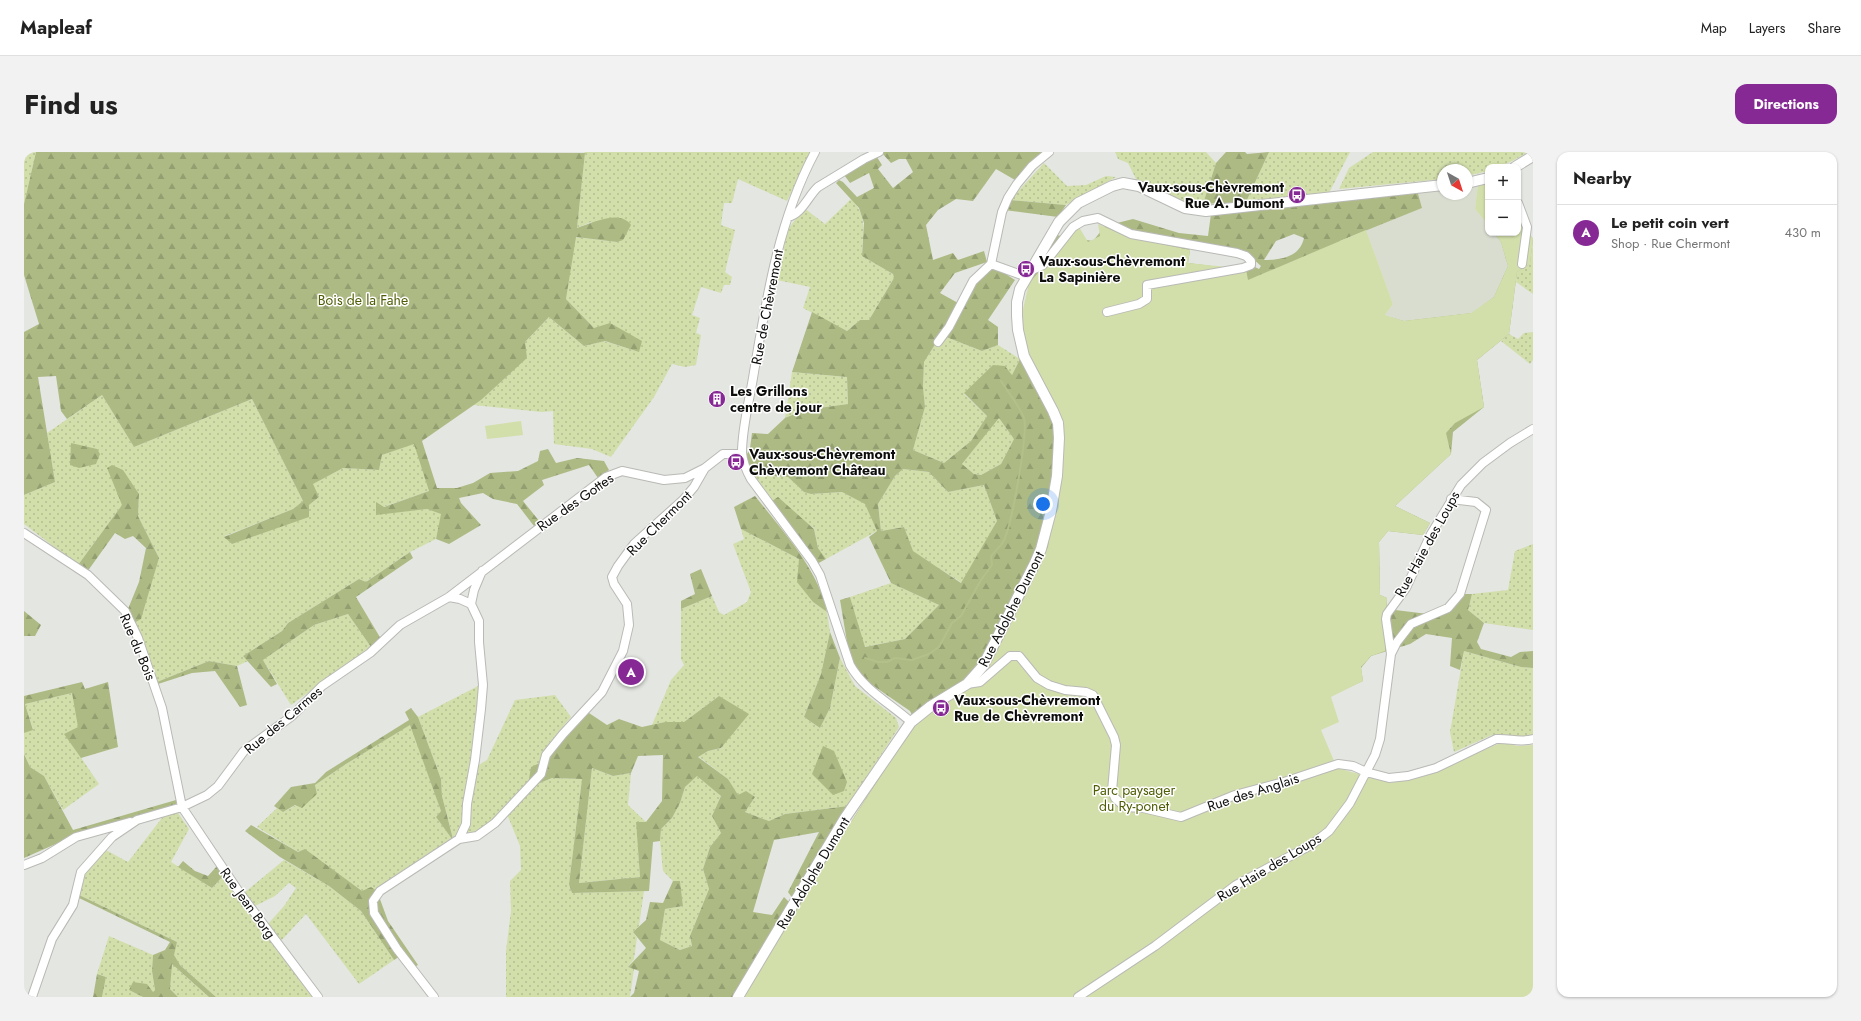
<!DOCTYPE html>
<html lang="en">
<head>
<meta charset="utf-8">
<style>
	body { margin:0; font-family:Jost,sans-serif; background:#f2f2f2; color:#222 }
	.controls { position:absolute; right:12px; top:12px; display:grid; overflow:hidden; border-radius:8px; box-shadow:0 1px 3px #0004 }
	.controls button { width:36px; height:36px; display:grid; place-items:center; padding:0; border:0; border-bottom:1px solid #e0e0e0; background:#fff; color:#222; font:20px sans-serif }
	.compass { position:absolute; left:1413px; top:12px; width:36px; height:36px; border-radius:50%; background:#fff; box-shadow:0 1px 3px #0004; rotate:141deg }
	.you { position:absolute; left:1019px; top:352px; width:14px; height:14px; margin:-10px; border:3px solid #fff; border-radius:50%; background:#1a73e8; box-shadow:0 0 0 6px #1a73e833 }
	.badge { display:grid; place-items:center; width:26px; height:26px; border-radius:50%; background:#862995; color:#fff; font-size:13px; font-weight:700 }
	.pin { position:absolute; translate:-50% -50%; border:2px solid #fff; box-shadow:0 1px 4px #0006 }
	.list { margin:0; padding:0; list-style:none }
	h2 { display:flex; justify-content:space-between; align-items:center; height:52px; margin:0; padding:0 16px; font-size:17px }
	h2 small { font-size:13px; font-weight:400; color:#767676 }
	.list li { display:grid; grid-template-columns:26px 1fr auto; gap:12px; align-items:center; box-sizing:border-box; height:56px; padding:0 16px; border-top:1px solid #e0e0e0 }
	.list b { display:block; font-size:15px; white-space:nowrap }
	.list p { margin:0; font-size:13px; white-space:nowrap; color:#767676 }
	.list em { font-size:13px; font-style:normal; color:#767676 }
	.map { position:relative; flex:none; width:1509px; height:845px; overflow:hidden; border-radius:12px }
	header { display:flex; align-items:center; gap:24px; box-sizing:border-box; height:56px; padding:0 20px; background:#fff; border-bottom:1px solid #e0e0e0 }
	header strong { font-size:19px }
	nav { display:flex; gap:22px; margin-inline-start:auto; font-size:14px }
	.intro { display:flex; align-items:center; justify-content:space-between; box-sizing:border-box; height:96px; padding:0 24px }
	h1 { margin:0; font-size:28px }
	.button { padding:10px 18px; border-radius:12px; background:#862995; color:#fff; font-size:14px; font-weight:700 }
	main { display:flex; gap:24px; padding:0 24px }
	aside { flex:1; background:#fff; border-radius:12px; box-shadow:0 1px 3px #0004 }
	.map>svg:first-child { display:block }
	.built { fill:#d9ddd0 }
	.grass { fill:url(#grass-dots) }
	.forest { fill:url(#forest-firs); fill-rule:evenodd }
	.park { fill:#d2dfab }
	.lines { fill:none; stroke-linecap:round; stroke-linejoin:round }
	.stream { stroke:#b3c08a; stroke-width:2 }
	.minor-casing { stroke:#b9bab5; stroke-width:10 }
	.major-casing { stroke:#b9bab5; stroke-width:12 }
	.minor { stroke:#fff; stroke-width:8 }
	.major { stroke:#fff; stroke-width:10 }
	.labels { text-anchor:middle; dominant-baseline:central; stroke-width:3; stroke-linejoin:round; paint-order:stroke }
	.poi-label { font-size:14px; font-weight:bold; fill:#0d0e0c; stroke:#fff; text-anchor:start }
	.park-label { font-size:14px; fill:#505d05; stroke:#fff }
	.street-label { font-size:14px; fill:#0d0e0c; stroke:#fff }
</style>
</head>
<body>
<header>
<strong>Mapleaf</strong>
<nav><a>Map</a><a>Layers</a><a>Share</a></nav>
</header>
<div class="intro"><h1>Find us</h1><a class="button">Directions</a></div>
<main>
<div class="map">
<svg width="1509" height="845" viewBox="0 0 1509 845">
	<defs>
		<pattern id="grass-dots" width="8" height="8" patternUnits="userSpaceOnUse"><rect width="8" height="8" fill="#d2dfab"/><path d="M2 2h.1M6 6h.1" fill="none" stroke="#b3be92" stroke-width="1.8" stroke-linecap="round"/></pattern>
		<pattern id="forest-firs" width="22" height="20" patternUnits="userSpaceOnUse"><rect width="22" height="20" fill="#adba84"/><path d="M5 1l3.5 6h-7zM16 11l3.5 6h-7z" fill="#949f71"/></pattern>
	</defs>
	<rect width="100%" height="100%" fill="#e4e6e1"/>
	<path class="built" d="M1454 32 1451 57 1464 73V81H1470L1477 90 1484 114 1470 145 1447 161 1380 169 1361 163 1369 152 1342 78 1398 56 1393 38 1419 35V42H1443V33Z"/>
	<path class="grass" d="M0 0H12L0 52Z
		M560 0H786L763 49 714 27 708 51H700L697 73 711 78 701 120 708 125 706 133H700L697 141 677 135 668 163 676 166 672 181 677 183 672 213 661 215 648 212 630 245 587 305 568 297 530 292 529 259 518 260 449 253 457 248 501 190 525 165 560 194 580 189 615 200 570 176 542 147 551 85 593 90 567 70 553 76 561 1Z
		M1091 0H1182L1192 11 1179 52 1159 50 1112 27 1104 11 1094 7Z
		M1245 0H1326L1305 41 1222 50Z
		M1349 0H1504C1490 8 1480 15 1464 15V19L1443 24V18H1419V27L1315 37 1325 16Z
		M1020 11 1043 34 1062 33 1082 24 1092 25 1042 53 986 48Z
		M827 47C845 65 838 80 838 104L869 122 870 126 845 168H836L823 179 779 156 786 135 753 128 764 77 780 56 801 72Z
		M1509 90V142L1492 130 1493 120 1506 112Z
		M1509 180V208L1506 212 1477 189 1485 182 1494 187 1500 181Z
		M917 183 958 199 974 193 996 207 988 223 940 242 963 264 947 289 920 311 889 298 901 255 899 235 900 210Z
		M768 220 823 225 824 252 780 258 761 266Z
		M78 243 110 295 228 247 279 349 269 357 201 384 208 392 285 353 295 345 288 332 319 316 355 318 358 303 391 291 405 339 359 355 352 362 403 357 418 362 412 387 386 400 342 430 335 427 264 471 258 479 219 504 224 509 213 514 185 509 133 530 110 471 135 406 114 364 115 342 98 353 54 413 0 372V343L31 330 23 281Z
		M975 265 990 287 977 312 957 323 950 322 938 312Z
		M879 317 905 320 924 340 960 333 973 369 938 431 888 399 880 375 857 379 854 352 871 324Z
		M728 323 764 325 780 340 787 342 818 340 842 352 853 379 802 407 794 396 790 376 748 349Z
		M717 377 775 407 789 450 803 460 806 480 797 522 780 565 796 576 806 556 816 506 831 534 872 566 875 575 824 654 761 662 745 669 721 660 731 645 714 644 704 627 674 604 684 599 698 596 695 544 660 570H641L628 573 647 528 660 513 657 507V457L688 444 695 460 700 463 723 450 727 440 709 392 720 387Z
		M1509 392V478L1460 471 1444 458 1448 442 1484 438 1491 399Z
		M867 431 915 453 881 487 840 495 826 445Z
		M324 462 347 495 267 553 239 508 290 473Z
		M1440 499 1497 515 1509 516V583L1495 587 1468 583 1430 600 1426 580Z
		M456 533 442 665 435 681 429 687 418 644 417 627 394 565Z
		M48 541 55 575 41 582 75 632 39 658 20 624 6 615 0 602V581L9 577 1 552Z
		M531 543 547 565 526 590 504 633 467 672 451 683H442L445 673V658L453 614 463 608 491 548Z
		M387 572 417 659 412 665 428 687 353 739H338L281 698 274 700 233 675 253 656 259 660 293 642 291 633 322 612Z
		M568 616 589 624 607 621 604 653 622 670H612L616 725 555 731Z
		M673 623 697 644 688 664 697 681 686 695 679 717 685 737 666 784 668 794 656 798 636 788 641 757 659 754 656 729H649L639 719 636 689 637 677 648 666 656 651 661 635Z
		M528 626 558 627 545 732 548 741 620 739 615 774 609 780 613 786 610 807 604 815 610 817 606 845H482V799L487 759 486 729 497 718 496 694 483 662 511 633Z
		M152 658 165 677 147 710 188 736 200 723 288 845H192L156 813 149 803 153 790 53 742 59 722 80 697 104 710 141 662Z
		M260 708 305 734 337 759 370 808 335 832 282 762 256 790 244 772 260 754 272 736 265 731 251 744 231 754 220 741Z
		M85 784 129 803 128 819 131 838 129 840 105 838 119 845H78L82 825 73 822Z
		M147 811 185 845H154L146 837Z"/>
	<path class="forest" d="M12 0 561 1 553 76C568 71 596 57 607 73L599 88 593 90 552 85 542 147 570 176 586 171 618 189 615 200 581 189 560 194 525 165 501 190 503 206 457 248 398 289 413 336H433L449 331 466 321 494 319 514 309 516 299 524 297 532 311 553 306 580 309 585 318 574 326 565 313 518 328 520 333 499 349 516 370 510 374 493 352 469 347 459 341 435 346 437 351 457 373 425 392 412 387 417 362 403 357 352 363V350L360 355 405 339 390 292 358 303 355 318 319 316 289 332 295 345 285 353V365L208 392 200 385 269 357 279 349 228 247 110 295 78 243 43 267 37 259 32 224 14 225 31 330 0 343V180L15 172 0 123V52Z
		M857 0H1021L991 28 972 17 949 49 932 47 914 58 902 73 909 108 929 101 934 108 960 99 963 110 931 121 916 141 934 151 950 127 969 114 991 128 964 168 974 175V193L958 199 917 183 900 210 899 235 901 255 889 298 920 311 947 289 963 264 940 241 969 213 981 214 988 223 1001 197 1005 131 1031 83 1069 89 1081 74 1109 67 1155 81 1184 84 1187 62 1393 38 1398 56 1316 89 1355 162 1380 169 1448 161 1470 145 1484 114 1477 90 1470 81H1494V69L1496 68 1509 87 1506 112 1493 120 1485 182 1453 208 1460 255 1429 280 1427 302 1371 354 1406 371 1399 383 1364 379 1355 390 1356 443 1363 446V457L1404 462 1425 455 1438 442H1448L1444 458 1460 471 1453 490 1457 497 1487 505 1496 500 1509 499V516L1497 515 1440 499 1436 518 1426 514 1428 486 1402 482 1386 492 1347 504 1337 516 1339 529 743 803 891 569 886 559 841 528 832 515 825 502 816 448 826 445 841 495 881 487 915 453 867 431 845 385 853 379 841 352 818 340 787 342 780 340 764 325 728 323 722 304 726 296 728 281 744 282 761 266 780 258 824 252 823 225 768 220 788 160 823 179 836 168H845L870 126 869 122 838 104 840 71 835 56 812 31 815 28 819 30 833 45 850 36 845 21 826 31 818 20 851 2 858 13 854 17 869 36 889 20 882 7H875L867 11ZM1270 82 1280 86C1276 105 1257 108 1240 108L1252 89ZM1154 87 1189 95 1215 97 1226 104 1237 114 1235 117 1229 114 1204 116 1164 111 1166 98ZM975 266 990 287 977 312 957 323 950 322 938 312ZM879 317 905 320 924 340 960 333 973 369 937 431 889 399 880 375 857 379 854 352 871 324Z
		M1202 0H1221L1223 2 1245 0 1222 50 1179 52 1192 11Z
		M986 48 1042 53 1034 65 980 58Z
		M47 291 73 297 76 302 72 312 55 316 46 313Z
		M88 313 99 318 115 342 114 364 135 406 117 467 110 471 104 457 115 430 122 396 109 384 101 387 91 381 63 420 54 413 98 353 83 316Z
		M731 344C757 377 795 418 803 460L789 450 773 430 775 407 717 377 710 355Z
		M754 345 790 377 794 396 802 407 793 412 748 349Z
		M386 400 389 406 332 445 357 487 347 495 324 462 290 473 239 508 253 532 247 535 219 504 258 479 264 471 335 427 342 430Z
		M677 417 688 444 657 457V449L671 442 666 422Z
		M0 459 17 473 11 484H0Z
		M806 480 816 506 806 556 796 576 780 565 797 522Z
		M185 509 213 514 223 553 216 555 191 519 168 521 134 532 133 530Z
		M58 530 61 537 84 530 94 595 57 606 40 582 54 575 48 541 1 552 9 578 0 581V544Z
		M695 544 725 562 697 596 684 599 674 605 704 627 714 643 722 639 731 645 721 660 745 669 761 662 824 654 769 747 764 740 795 680 750 688 729 760 748 763 760 745 766 751 709 845H606L610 841 615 819 604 815 622 796 609 780 622 768 626 750 639 751 649 729H656L659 754 641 757 636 788 656 798 668 794 666 784 685 737 679 717 686 695 697 681 688 664 697 644 673 624 661 635 656 651 648 666 637 677 636 689 629 690 625 739 548 741 545 732 558 627 528 626 511 633H504L507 615 516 611 522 614C534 590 543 577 565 561L583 573 595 567 618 575 641 570H660ZM639 603 638 649 622 670H612L616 725 555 731 568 616 589 624 607 621 614 604Z
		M387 556 394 565 417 627 418 644 429 687H428L412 665 417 659 386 573 322 612 291 633 293 642 278 656 271 653 259 660 250 654 267 635 291 631 302 620 385 568 381 560Z
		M799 594 810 599 823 630 820 639 809 643 788 622Z
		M0 602 6 615 20 624 49 678 152 648V653L52 683 0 706Z
		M227 673 274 700 281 697 338 739 347 735 353 739 364 769 394 813 388 816 378 803 370 808 337 759 305 734 256 705 221 679Z
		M159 709 171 719 184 724 193 714 200 723 188 736 154 715Z
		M53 742 153 790 150 803 156 813 192 845H185L148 812 146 837 154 845H119L105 838 109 830 123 832 129 840 131 838 128 819 129 803 141 798 146 790 53 745Z
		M73 822 82 825 78 845H69Z"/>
	<path class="park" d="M1464 30V73L1451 57 1454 32Z
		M1496 68 1509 87 1506 112 1493 120 1485 182 1453 208 1460 255 1431 271 1422 281 1427 302 1371 354 1406 371 1399 383 1364 379 1355 390 1356 443 1363 446 1361 499 1347 504 1337 515 1339 529 1307 545 1315 570 1297 578 1313 616 1367 631 1413 618 1474 592 1482 591 1493 594 1509 593V845H716L889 573 946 534 962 513 1024 395 1036 279 996 207 1001 196 997 166 1005 131 1055 75 1064 90 1076 84 1074 72 1104 85 1166 98 1164 111 1222 117 1224 128 1342 78 1369 152 1361 163 1380 169 1447 161 1470 145 1484 114 1477 90 1470 81H1494V69Z
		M497 269 499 283 463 287 461 274Z"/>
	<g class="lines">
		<path class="stream" d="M841 506 854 510H863L871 506 888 508 905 502 915 495 928 471 937 464 957 428 968 413 967 404C971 399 976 395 979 390 988 374 1004 282 1000 266 998 258 982 237 977 229"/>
		<defs>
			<path id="minor" d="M791 0C754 69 742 149 729 226 725 250 718 276 718 301 719 311 722 318 727 327L788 409 796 423 826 513C840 538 866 551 887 570
				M1494 51 1503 75 1498 112
				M764 65C778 62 784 44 794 35L840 7 855 0
				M967 112 1003 125
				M1008 118 1019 113 1049 75 1059 69 1074 66 1107 82 1213 101 1222 104 1227 109V113L1219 116 1123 133V147L1115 152 1083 160
				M914 190 925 175 949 129 967 112 978 60 984 46 993 32 1008 14 1025 0
				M0 381 64 423 101 459 114 486 138 556 158 655 215 740 294 845
				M425 445 436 447 447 452
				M1367 502 1373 490 1387 472 1424 456 1436 442 1462 358 1452 350 1427 347
				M943 532 956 530 986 504H995L1013 526 1025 533 1041 538 1062 540 1069 543 1090 585 1092 593 1088 639 1091 646 1101 655 1119 656 1157 665 1211 643 1260 630 1314 612 1329 614 1342 620 1365 626 1384 624 1412 616 1472 587C1485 586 1496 591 1509 587
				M435 687 442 672 443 652 451 608 457 557 459 533 455 490V469L447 452 450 438 458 419
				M0 713 18 706 52 685 106 670
				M8 845 28 787 49 753 57 720 88 685 113 668 158 655 183 643 194 634 220 599 268 564 298 534 346 501 376 473 425 445 582 325 598 319 640 328 661 326 681 316 699 302H718
				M410 845 373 797 350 761 349 749 356 739 435 687 453 684 471 671 517 622 522 603 539 582 578 540 599 499 605 473 603 452 590 432 588 425 594 414 610 392 659 348 670 335 681 316
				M1054 845 1131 794 1212 733 1287 693 1305 679 1326 651 1351 603 1356 587 1367 502 1362 467 1363 462 1382 436 1407 382 1437 333 1459 311 1486 291 1509 277"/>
			<path id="major" d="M1491 15 1509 4
				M1443 31 1464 26
				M714 845 821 666 887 570 907 554 943 532 959 514 1011 411 1017 397 1027 359 1033 324 1035 286 1034 271 1029 259 1000 204 994 178 993 164V150L996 137 1035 70 1054 51 1088 34 1099 31 1115 34 1161 56 1182 59 1419 33"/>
		</defs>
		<use href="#minor" class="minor-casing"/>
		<use href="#major" class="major-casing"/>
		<use href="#minor" class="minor"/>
		<use href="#major" class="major"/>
	</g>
	<defs>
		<symbol id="bus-disc" viewBox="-11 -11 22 22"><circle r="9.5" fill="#862995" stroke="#fff"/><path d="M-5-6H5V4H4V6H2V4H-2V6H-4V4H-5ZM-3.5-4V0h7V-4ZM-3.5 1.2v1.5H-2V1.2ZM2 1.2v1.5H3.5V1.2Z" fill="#fff"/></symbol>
		<symbol id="building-disc" viewBox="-11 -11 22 22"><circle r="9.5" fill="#862995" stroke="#fff"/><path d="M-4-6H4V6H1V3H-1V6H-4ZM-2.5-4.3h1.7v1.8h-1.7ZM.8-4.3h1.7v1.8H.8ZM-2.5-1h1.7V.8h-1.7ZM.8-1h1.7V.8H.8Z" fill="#fff"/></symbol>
	</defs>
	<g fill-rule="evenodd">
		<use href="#bus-disc" x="1263" y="33" width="20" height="20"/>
		<use href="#bus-disc" x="992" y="107" width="20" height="20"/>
		<use href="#building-disc" x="683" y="237" width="20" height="20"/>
		<use href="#bus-disc" x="702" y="300" width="20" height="20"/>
		<use href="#bus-disc" x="907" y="546" width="20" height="20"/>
	</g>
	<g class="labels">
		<g class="poi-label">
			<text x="1260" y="35" text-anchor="end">Vaux-sous-Chèvremont<tspan x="1260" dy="16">Rue A. Dumont</tspan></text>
			<text x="1015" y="109">Vaux-sous-Chèvremont<tspan x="1015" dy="16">La Sapinière</tspan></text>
			<text x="706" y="239">Les Grillons<tspan x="706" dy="16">centre de jour</tspan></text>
			<text x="725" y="302">Vaux-sous-Chèvremont<tspan x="725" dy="16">Chèvremont Château</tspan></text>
			<text x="930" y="548">Vaux-sous-Chèvremont<tspan x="930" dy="16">Rue de Chèvremont</tspan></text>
		</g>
		<g class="park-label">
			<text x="339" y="148">Bois de la Fahe</text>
			<text x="1110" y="638">Parc paysager<tspan x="1110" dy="16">du Ry-ponet</tspan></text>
		</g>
		<g class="street-label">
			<text transform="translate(743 155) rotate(-79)">Rue de Chèvremont</text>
			<text transform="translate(551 350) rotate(-35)">Rue des Gottes</text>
			<text transform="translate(635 371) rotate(-45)">Rue Chermont</text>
			<text transform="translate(1403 392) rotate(-61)">Rue Haie des Loups</text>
			<text transform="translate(987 457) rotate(-63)">Rue Adolphe Dumont</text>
			<text transform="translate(114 495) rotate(67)">Rue du Bois</text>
			<text transform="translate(259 568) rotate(-40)">Rue des Carmes</text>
			<text transform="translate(1229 640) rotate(-18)">Rue des Anglais</text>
			<text transform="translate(1245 715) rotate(-31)">Rue Haie des Loups</text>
			<text transform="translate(789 721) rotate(-59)">Rue Adolphe Dumont</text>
			<text transform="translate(224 751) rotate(54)">Rue Jean Borg</text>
		</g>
	</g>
</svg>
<div class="controls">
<button>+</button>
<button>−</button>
</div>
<svg class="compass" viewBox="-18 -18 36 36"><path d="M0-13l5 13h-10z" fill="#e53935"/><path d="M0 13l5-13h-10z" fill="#767676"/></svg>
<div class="you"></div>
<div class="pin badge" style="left:607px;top:520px">A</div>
</div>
<aside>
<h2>Nearby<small></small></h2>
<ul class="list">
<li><span class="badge">A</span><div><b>Le petit coin vert</b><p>Shop · Rue Chermont</p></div><em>430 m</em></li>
</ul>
</aside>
</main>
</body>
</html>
